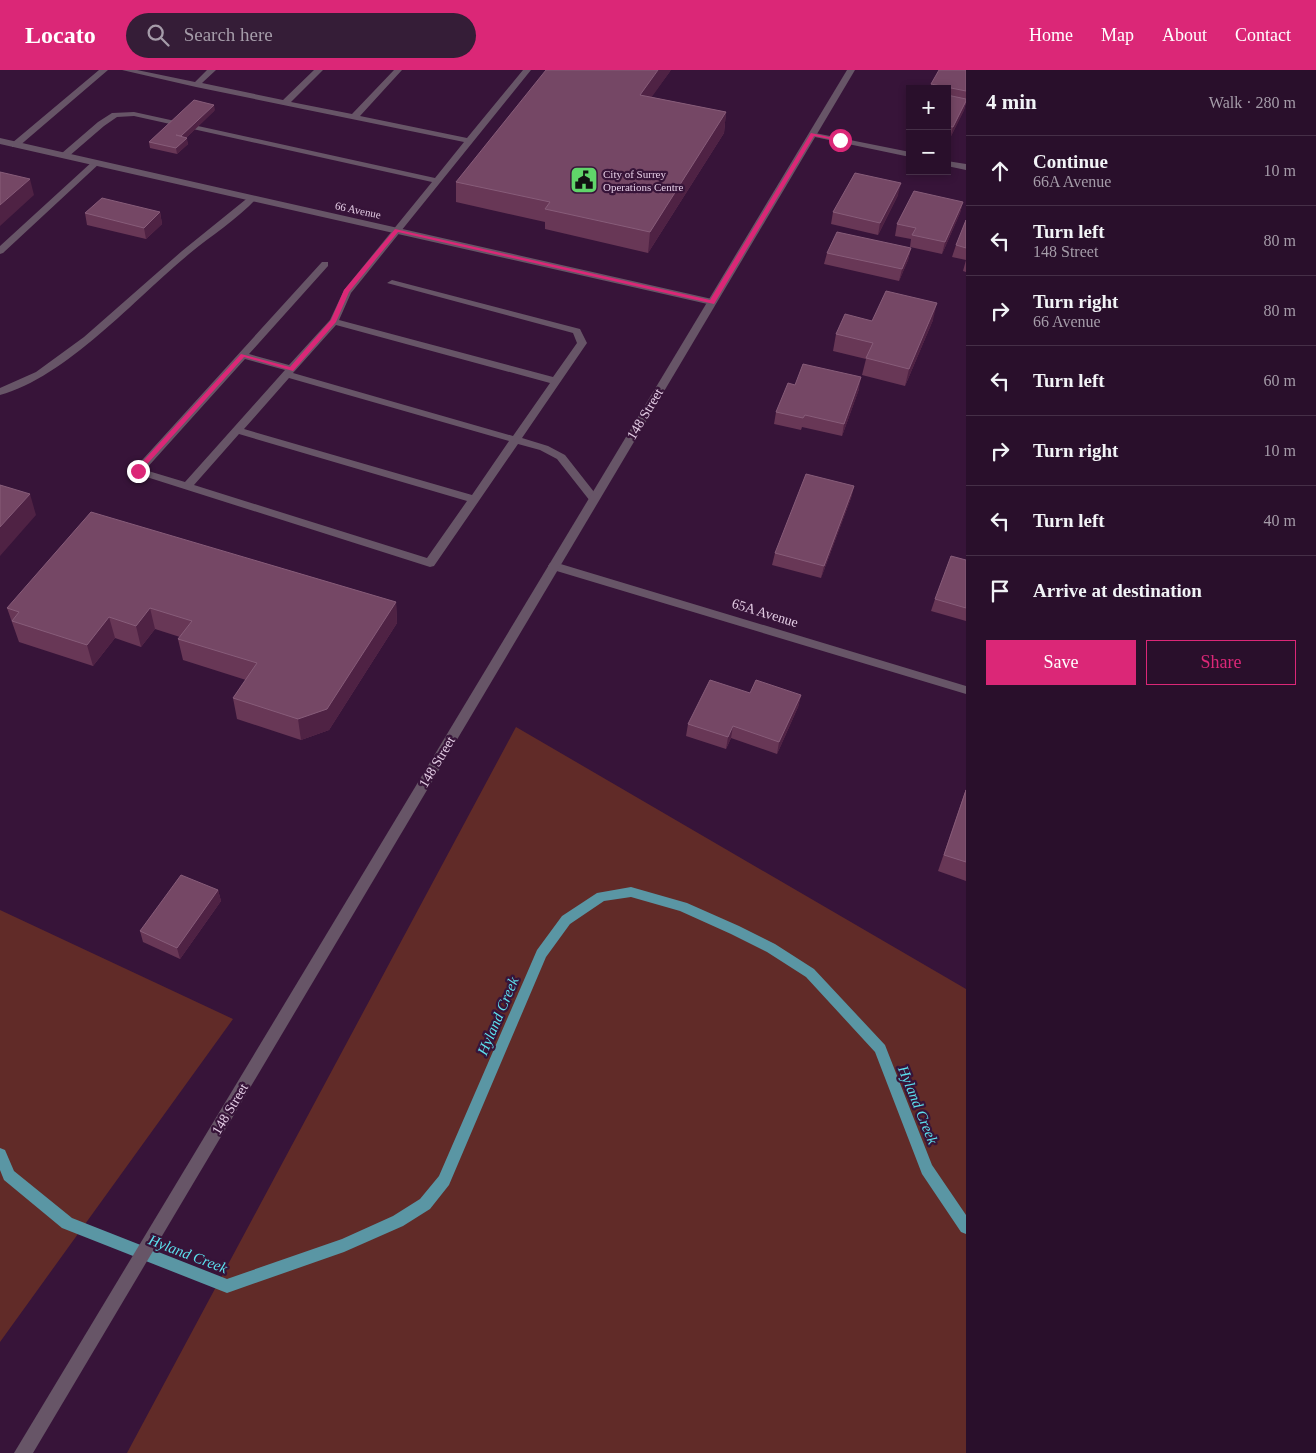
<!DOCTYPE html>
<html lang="en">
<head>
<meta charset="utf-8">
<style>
	body { margin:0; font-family:"Times New Roman",serif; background:#351d37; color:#f1f3f6 }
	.controls { position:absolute; right:15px; top:15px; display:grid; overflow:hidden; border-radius:0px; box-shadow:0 2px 8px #0003 }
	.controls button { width:45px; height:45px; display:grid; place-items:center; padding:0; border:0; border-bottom:1px solid #452f47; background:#290f2b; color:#f1f3f6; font:25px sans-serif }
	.stop { position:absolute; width:15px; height:15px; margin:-11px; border:4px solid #db2777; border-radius:50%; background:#fff }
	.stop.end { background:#db2777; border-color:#fff; box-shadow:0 1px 5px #0008 }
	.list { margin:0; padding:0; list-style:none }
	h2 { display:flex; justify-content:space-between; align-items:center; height:65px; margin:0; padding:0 20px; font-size:21px }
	h2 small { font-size:16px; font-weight:400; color:#a59ca9 }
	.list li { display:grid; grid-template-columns:32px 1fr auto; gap:15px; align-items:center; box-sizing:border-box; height:70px; padding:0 20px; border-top:1px solid #452f47 }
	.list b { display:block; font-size:19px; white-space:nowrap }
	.list p { margin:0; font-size:16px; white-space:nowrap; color:#a59ca9 }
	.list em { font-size:16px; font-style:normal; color:#a59ca9 }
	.actions { display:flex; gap:10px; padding:15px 20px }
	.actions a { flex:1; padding:11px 0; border:1px solid #db2777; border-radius:0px; text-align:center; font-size:18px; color:#db2777 }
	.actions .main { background:#db2777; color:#fff }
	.icon { flex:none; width:28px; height:28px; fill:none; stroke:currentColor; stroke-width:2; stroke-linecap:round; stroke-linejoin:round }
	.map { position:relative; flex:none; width:966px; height:1383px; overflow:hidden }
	header { display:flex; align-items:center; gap:30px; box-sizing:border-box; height:70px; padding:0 25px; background:#db2777; color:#fff }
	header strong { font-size:24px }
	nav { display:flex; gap:28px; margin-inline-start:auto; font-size:18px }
	.search { width:350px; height:45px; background:#351d37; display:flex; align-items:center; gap:12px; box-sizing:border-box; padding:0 18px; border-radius:28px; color:#a59ca9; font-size:19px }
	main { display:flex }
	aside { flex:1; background:#290f2b }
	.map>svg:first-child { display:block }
	.green { fill:#612b28 }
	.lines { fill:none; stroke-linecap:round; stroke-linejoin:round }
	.stream { fill:#5a96a4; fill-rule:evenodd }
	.service { fill:#675567; fill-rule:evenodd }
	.minor { fill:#675567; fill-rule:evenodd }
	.tertiary { fill:#675567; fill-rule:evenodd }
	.wall { fill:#683756 }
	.shaded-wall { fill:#4f2244 }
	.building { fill:#754765; stroke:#875c79 }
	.route { fill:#db2777 }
	.labels { text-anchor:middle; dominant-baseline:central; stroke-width:4.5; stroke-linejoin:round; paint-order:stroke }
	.far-poi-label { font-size:11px; fill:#e3cce4; stroke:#371439; text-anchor:start }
	.far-street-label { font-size:11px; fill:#e3cce4; stroke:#371439 }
	.street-label { font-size:14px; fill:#e3cce4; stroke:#371439 }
	.water-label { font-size:15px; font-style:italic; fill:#5ce0ee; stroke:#371439 }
</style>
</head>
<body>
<header>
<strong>Locato</strong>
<div class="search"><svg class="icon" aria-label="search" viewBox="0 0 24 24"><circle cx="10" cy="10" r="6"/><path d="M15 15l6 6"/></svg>Search here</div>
<nav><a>Home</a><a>Map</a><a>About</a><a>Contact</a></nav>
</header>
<main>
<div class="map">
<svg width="966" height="1383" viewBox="0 0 966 1383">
	<rect width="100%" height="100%" fill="#371439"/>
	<path class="green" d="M516 657 966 919V1383H127Z
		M0 840 233 949 0 1272Z"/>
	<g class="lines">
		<path class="stream" d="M631 817 687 833 739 856 775 874 814 899 885 975 932 1095 966 1145V1164L961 1162 922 1104 875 982 806 907 767 882 731 864 680 841 631 827 604 831 570 854 546 887 449 1115 430 1139 403 1156 344 1182 227 1223 62 1158 4 1110 0 1100V1078L5 1080 14 1101 72 1148 227 1209 342 1169 393 1146 420 1129 439 1106 537 880 562 846 597 823Z"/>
		<path class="service" d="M99 0H108L18 77H12V73Z
			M122 0H137L195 12 207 0H216L202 13 283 30 314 0H323L291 32 352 44 394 0H402L360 46 467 68 523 0H531L351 223 339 250 553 307 577 273 573 263 387 213 392 210 580 259 587 273 522 368 548 376 565 385 598 427 599 429 598 431H590L557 389 540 380 518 374 434 496 430 497 134 403V399L322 192H328V196L249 284 289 295 330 250 344 220 432 112 134 46 117 47 104 56 68 87H62V83L98 52 112 43 134 42 435 108 464 72 196 17ZM336 255 550 313 513 366 293 303ZM245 289 285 300 185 412 145 400ZM289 308 509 371 472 425 244 359ZM239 364 467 431 427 488 194 415Z
			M93 91 100 93 3 183 0 184V176Z
			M250 126 257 128C239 148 211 166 189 184 137 227 65 308 0 325V318L36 302 84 267 182 181Z"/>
		<path class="minor" d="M810 62 910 82V87L810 66Z
			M0 68 712 229 717 232 712 235 0 74Z
			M947 91 966 94V100L947 96Z
			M554 492 966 616V624L550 499 548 496 550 493Z"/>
		<path class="tertiary" d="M847 0H855L33 1383H14Z"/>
	</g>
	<path class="wall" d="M671 0 651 27 726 42 724 63 648 183 545 159V152L456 132V112Z
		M966 0V33L964 40 950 68H947V19H930L931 14Z
		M215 40 186 68 188 74 177 84 150 78 149 72Z
		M898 125 878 165 831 154 833 142Z
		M963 132 960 143 942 184 910 177 911 169 895 166 897 154Z
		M160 142 162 154 146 169 87 155 85 143Z
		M966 150V190L952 187 956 175Z
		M911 178 908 190 899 211 824 194 827 183Z
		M966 190V202L963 201Z
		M933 250 905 316 862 305 866 289 833 281 836 264 872 251Z
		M795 315 859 319 842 366 802 357 801 360 774 354 776 342Z
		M854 416 851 428 821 508 772 495 775 483Z
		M966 490V551L931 541 935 529Z
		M396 532 397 553 329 660 301 670 237 649 233 628 246 610 183 590 178 569 180 567 155 559 141 577 115 568 93 596 19 572 7 538Z
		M750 623 801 625 798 637 777 684 731 668 726 679 686 666 688 654Z
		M966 719V811L938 801Z
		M218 820 221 831 180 889 143 872 140 861Z"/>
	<path class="shaded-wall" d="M658 0H671L639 45 640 25Z
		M966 31 964 40 950 68 953 57Z
		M214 35 215 40 182 72 181 66Z
		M726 42 724 63 648 183 650 162Z
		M187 68 188 74 177 84 176 78Z
		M30 109 34 125 0 156V135Z
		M901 113 898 125 878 165 880 153Z
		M963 132 960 143 942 184 945 172Z
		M160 142 162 154 146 169 144 158Z
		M911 178 908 190 899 211 902 199Z
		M937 233 933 250 905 316 909 299Z
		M861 307 859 319 842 366 844 354Z
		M854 416 851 428 821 508 824 496Z
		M30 424 36 445 0 486V457Z
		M396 532 397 553 329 660 301 670 298 649Z
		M150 538 155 559 141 577 136 556Z
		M109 547 115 568 93 596 87 575Z
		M801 625 798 637 777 684 779 672Z
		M733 656 731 668 726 679 728 667Z
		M218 820 221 831 180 889 177 878Z"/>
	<path class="building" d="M546 0H658L640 25 726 42 650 162 545 139 550 132 456 112Z
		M939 0H966V21L931 14Z
		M947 25 966 29V31L953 57 947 56Z
		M194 30 214 35 181 66 176 65 187 68 176 78 149 72Z
		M0 102 30 109 0 135Z
		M855 103 901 113 880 153 833 142Z
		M914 121 963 132 945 172 912 165 916 158 897 154Z
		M102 128 160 142 144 158 85 143Z
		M966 150V178L956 175Z
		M837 162 911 178 902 199 827 183Z
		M886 221 937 233 909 299 866 288 873 273 836 264 845 244 872 251Z
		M803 294 861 307 844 354 805 345 803 348 776 342 788 313 795 315Z
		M806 404 854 416 824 496 775 483Z
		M0 415 30 424 0 457Z
		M91 442 396 532 327 639 298 649 233 628 257 593 178 569 192 551 150 538 136 556 109 547 87 575 12 551 19 542 7 538Z
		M951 486 966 490V538L935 529Z
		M710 610 750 623 756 610 801 625 779 672 733 656 728 667 688 654Z
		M966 720V792L944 785Z
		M181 805 218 820 177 878 140 861Z"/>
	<path class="route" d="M811 63 842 70 840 71 814 66 714 234 398 162 349 222 336 252 293 301 244 287 140 402 134 401 241 284 290 297 331 250 344 220 395 159 710 230Z"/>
	<defs>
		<symbol id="civic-square" viewBox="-11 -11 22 22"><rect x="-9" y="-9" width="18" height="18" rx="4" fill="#60d56a" stroke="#371439"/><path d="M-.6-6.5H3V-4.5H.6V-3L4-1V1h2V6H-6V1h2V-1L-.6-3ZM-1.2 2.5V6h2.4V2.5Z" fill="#111"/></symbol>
	</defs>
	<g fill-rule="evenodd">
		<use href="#civic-square" x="568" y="94" width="32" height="32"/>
	</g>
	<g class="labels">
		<g class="far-poi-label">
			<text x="603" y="104">City of Surrey<tspan x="603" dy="13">Operations Centre</tspan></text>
		</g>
		<g class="far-street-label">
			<text transform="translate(358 140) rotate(12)">66 Avenue</text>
		</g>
		<g class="street-label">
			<text transform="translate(645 344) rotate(-59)">148 Street</text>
			<text transform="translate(765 543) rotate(17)">65A Avenue</text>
			<text transform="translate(437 692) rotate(-59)">148 Street</text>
			<text transform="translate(230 1039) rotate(-59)">148 Street</text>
		</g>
		<g class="water-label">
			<text transform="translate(498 946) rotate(-67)">Hyland Creek</text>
			<text transform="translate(918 1035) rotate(68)">Hyland Creek</text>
			<text transform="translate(188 1184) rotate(21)">Hyland Creek</text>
		</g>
	</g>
</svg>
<div class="controls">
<button>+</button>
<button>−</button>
</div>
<div class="stop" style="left:840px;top:70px"></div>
<div class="stop end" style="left:138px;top:401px"></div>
</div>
<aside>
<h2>4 min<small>Walk · 280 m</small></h2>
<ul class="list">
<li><svg class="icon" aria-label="ahead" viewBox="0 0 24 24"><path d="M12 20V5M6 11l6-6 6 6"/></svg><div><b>Continue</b><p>66A Avenue</p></div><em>10 m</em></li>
<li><svg class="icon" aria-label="left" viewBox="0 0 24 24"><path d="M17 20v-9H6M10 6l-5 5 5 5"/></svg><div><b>Turn left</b><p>148 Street</p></div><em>80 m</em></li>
<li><svg class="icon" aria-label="right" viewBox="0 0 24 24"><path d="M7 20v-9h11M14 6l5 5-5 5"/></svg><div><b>Turn right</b><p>66 Avenue</p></div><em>80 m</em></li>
<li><svg class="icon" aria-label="left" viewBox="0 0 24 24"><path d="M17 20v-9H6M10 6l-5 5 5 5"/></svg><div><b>Turn left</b></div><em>60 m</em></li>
<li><svg class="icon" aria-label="right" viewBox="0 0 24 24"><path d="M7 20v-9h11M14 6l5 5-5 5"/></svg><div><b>Turn right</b></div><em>10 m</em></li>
<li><svg class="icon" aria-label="left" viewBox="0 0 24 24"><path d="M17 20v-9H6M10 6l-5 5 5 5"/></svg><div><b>Turn left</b></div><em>40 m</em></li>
<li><svg class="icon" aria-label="arrive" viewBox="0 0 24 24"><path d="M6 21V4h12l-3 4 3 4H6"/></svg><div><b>Arrive at destination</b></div></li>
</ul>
<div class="actions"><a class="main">Save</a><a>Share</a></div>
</aside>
</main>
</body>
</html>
